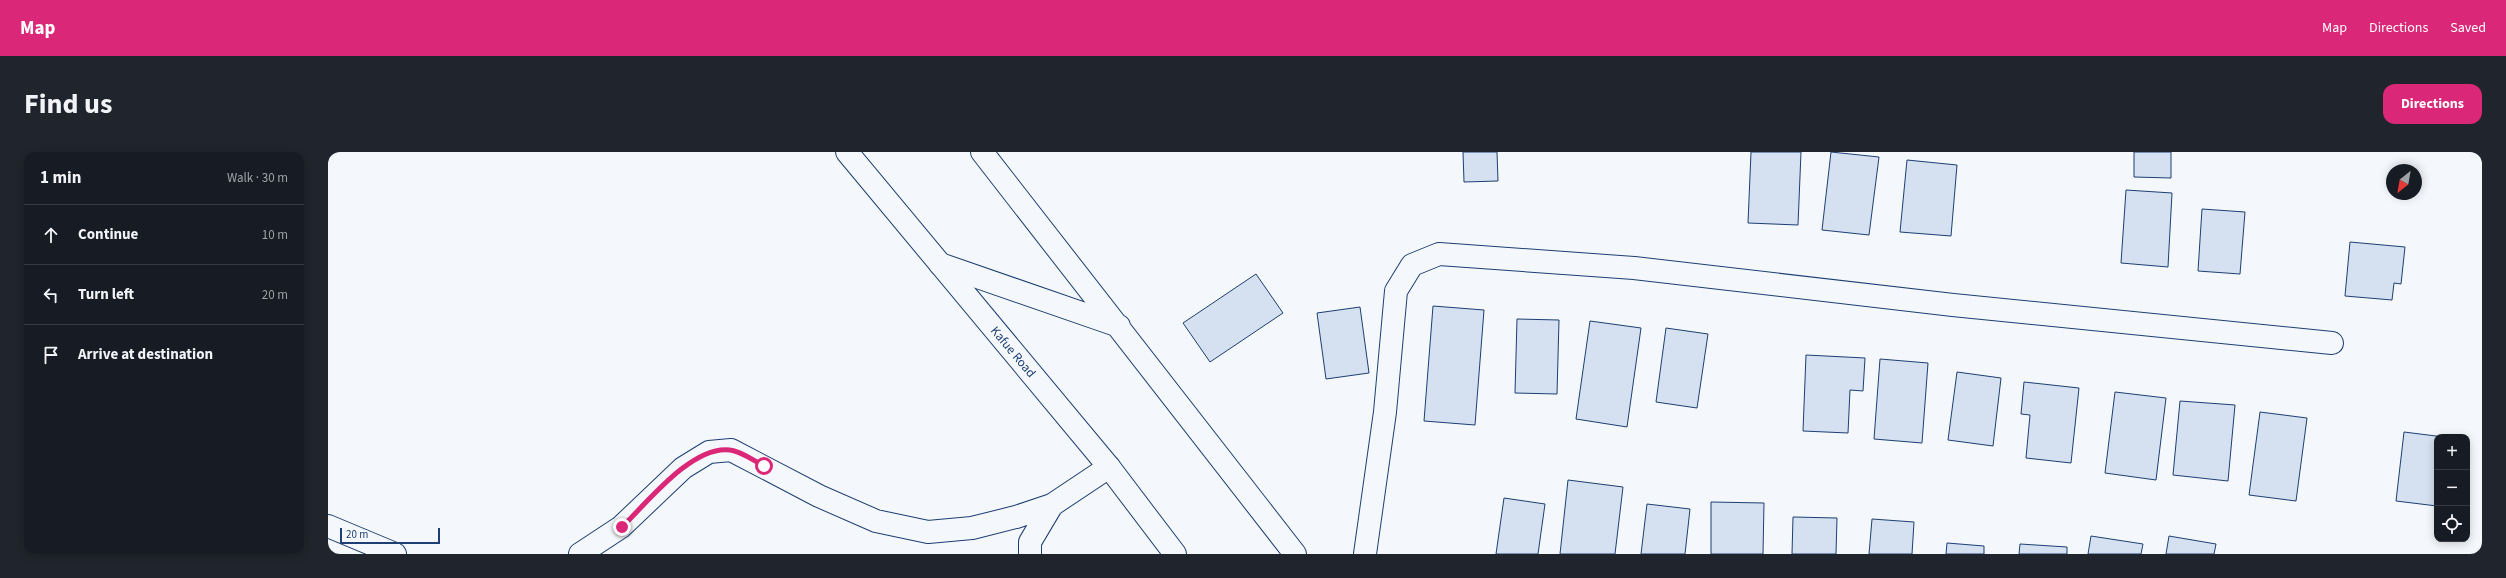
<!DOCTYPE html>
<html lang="en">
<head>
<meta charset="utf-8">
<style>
	body { margin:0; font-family:"Source Sans 3",sans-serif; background:#20242c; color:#f1f3f6 }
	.controls { position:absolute; right:12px; bottom:12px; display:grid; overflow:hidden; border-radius:8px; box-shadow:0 2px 10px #0003 }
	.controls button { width:36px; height:36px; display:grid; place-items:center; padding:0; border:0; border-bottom:1px solid #363941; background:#171b24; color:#f1f3f6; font:20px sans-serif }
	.compass { position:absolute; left:2058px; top:12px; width:36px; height:36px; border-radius:50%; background:#171b24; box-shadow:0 2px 10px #0003; rotate:211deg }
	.scale { position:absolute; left:12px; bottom:10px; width:100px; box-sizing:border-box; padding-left:4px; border:2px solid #1d3f73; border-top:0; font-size:11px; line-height:14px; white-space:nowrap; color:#1d3f73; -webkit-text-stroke:3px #f4f7fb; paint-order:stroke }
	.stop { position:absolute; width:12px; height:12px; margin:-9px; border:3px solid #db2777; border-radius:50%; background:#fff }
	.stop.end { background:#db2777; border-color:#fff; box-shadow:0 1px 4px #0008 }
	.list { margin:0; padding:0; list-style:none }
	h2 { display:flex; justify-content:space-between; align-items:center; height:52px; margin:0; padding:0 16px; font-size:17px }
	h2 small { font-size:13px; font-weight:400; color:#9ea1a6 }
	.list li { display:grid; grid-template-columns:26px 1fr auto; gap:12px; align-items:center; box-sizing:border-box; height:60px; padding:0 16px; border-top:1px solid #363941 }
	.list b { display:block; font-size:15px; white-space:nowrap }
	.list em { font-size:13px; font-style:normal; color:#9ea1a6 }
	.icon { flex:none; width:22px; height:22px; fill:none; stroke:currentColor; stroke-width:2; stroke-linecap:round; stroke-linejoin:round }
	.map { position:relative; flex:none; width:2154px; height:402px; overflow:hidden; border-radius:12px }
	header { display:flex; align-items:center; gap:24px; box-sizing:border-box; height:56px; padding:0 20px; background:#db2777; color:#fff }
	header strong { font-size:19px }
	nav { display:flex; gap:22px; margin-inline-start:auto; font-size:14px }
	.intro { display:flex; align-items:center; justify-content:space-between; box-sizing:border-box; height:96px; padding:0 24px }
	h1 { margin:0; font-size:28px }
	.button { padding:10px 18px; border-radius:12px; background:#db2777; color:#fff; font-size:14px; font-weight:700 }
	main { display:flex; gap:24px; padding:0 24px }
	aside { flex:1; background:#171b24; border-radius:12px; box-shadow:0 2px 10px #0003 }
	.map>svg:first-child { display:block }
	.building { fill:#d5e0f0; stroke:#1d3f73 }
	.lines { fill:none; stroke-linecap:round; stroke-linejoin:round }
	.street-casing { stroke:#1d3f73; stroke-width:24 }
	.highway-casing { stroke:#1d3f73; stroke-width:24 }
	.street { stroke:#f4f7fb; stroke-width:22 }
	.highway { stroke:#f4f7fb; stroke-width:22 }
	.route { stroke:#db2777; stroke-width:5 }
	.labels { text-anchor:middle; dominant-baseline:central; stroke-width:3; stroke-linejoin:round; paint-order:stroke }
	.street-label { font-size:13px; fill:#1d3f73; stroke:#f4f7fb }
</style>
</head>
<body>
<header>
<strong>Map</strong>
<nav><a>Map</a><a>Directions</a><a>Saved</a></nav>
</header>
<div class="intro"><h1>Find us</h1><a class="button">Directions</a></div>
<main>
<aside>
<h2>1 min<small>Walk · 30 m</small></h2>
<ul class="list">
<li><svg class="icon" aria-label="ahead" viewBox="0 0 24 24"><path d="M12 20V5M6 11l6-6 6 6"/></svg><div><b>Continue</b></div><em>10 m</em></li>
<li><svg class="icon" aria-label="left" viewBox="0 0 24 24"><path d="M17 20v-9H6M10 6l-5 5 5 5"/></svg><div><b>Turn left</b></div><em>20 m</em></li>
<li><svg class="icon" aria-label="arrive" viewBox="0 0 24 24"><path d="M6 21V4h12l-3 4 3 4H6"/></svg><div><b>Arrive at destination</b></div></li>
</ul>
</aside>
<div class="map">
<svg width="2154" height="402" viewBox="0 0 2154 402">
	<rect width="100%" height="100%" fill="#f4f7fb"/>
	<path class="building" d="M1135 0H1169L1170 29 1136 30Z
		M1423 0H1473L1470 73 1420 71Z
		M1503 0 1551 5 1541 83 1494 78Z
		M1806 0H1843V26L1806 25Z
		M1579 8 1629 13 1623 84 1572 80Z
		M1798 38 1844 41 1840 115 1793 111Z
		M1874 57 1917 60 1912 122 1870 119Z
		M2022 90 2077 95 2073 132 2066 131 2064 148 2017 144Z
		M928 122 955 161 882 210 855 171Z
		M1105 154 1156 158 1147 273 1096 269Z
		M1032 155 1041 221 998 227 989 161Z
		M1189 167 1231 168 1229 242 1187 241Z
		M1262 169 1313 176 1299 275 1248 267Z
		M1338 176 1380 182 1369 256 1328 250Z
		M1478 203 1537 206 1535 239 1522 238 1520 281 1475 279Z
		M1552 207 1600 211 1594 291 1546 287Z
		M1629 220 1673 226 1665 294 1620 288Z
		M1696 230 1751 236 1743 311 1698 306 1702 263 1693 262Z
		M1787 240 1838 246 1828 328 1777 321Z
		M1852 249 1907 253 1900 329 1845 323Z
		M1932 260 1979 266 1968 349 1921 343Z
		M2076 280 2116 285H2109V354L2068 349Z
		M1240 328 1295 335 1287 402H1232Z
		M1176 346 1217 352 1210 402H1168Z
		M1383 350 1436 351 1435 402H1383Z
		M1319 352 1362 357 1357 402H1313Z
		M1465 365 1509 366 1508 402H1464Z
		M1544 367 1586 370 1584 402H1541Z
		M1763 384 1815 392 1813 402H1760Z
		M1841 384 1888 392 1886 402H1838Z
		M1619 391 1656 394V402H1618Z
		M1692 392 1739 395V402H1691Z"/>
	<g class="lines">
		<defs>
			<path id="street" d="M654 0 967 402
				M612 112 791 174
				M0 374 67 402
				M252 402 293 375 355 316 381 300 403 298 491 344 548 369 600 380 644 376 688 365 724 353 781 315
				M702 402V390L724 353
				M1037 402 1057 260 1068 139 1084 113 1111 102 1306 116 1625 153 2004 191"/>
			<path id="highway" d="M519 0 781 315 847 402"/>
		</defs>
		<use href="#street" class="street-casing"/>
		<use href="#highway" class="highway-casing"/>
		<use href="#street" class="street"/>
		<use href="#highway" class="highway"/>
	</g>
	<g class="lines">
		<path class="route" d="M294 375C319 351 364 293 402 298 413 299 426 309 436 314"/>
	</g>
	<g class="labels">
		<g class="street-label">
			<text transform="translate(685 200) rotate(50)">Kafue Road</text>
		</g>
	</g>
</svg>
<div class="controls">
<button>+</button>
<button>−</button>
<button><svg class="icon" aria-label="locate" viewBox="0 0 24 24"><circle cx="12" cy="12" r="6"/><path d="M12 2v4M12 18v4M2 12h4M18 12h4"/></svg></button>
</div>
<svg class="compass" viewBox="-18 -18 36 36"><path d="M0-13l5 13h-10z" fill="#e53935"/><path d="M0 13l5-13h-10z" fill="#9ea1a6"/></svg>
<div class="scale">20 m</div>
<div class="stop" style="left:436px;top:314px"></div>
<div class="stop end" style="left:294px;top:375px"></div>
</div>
</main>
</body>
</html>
